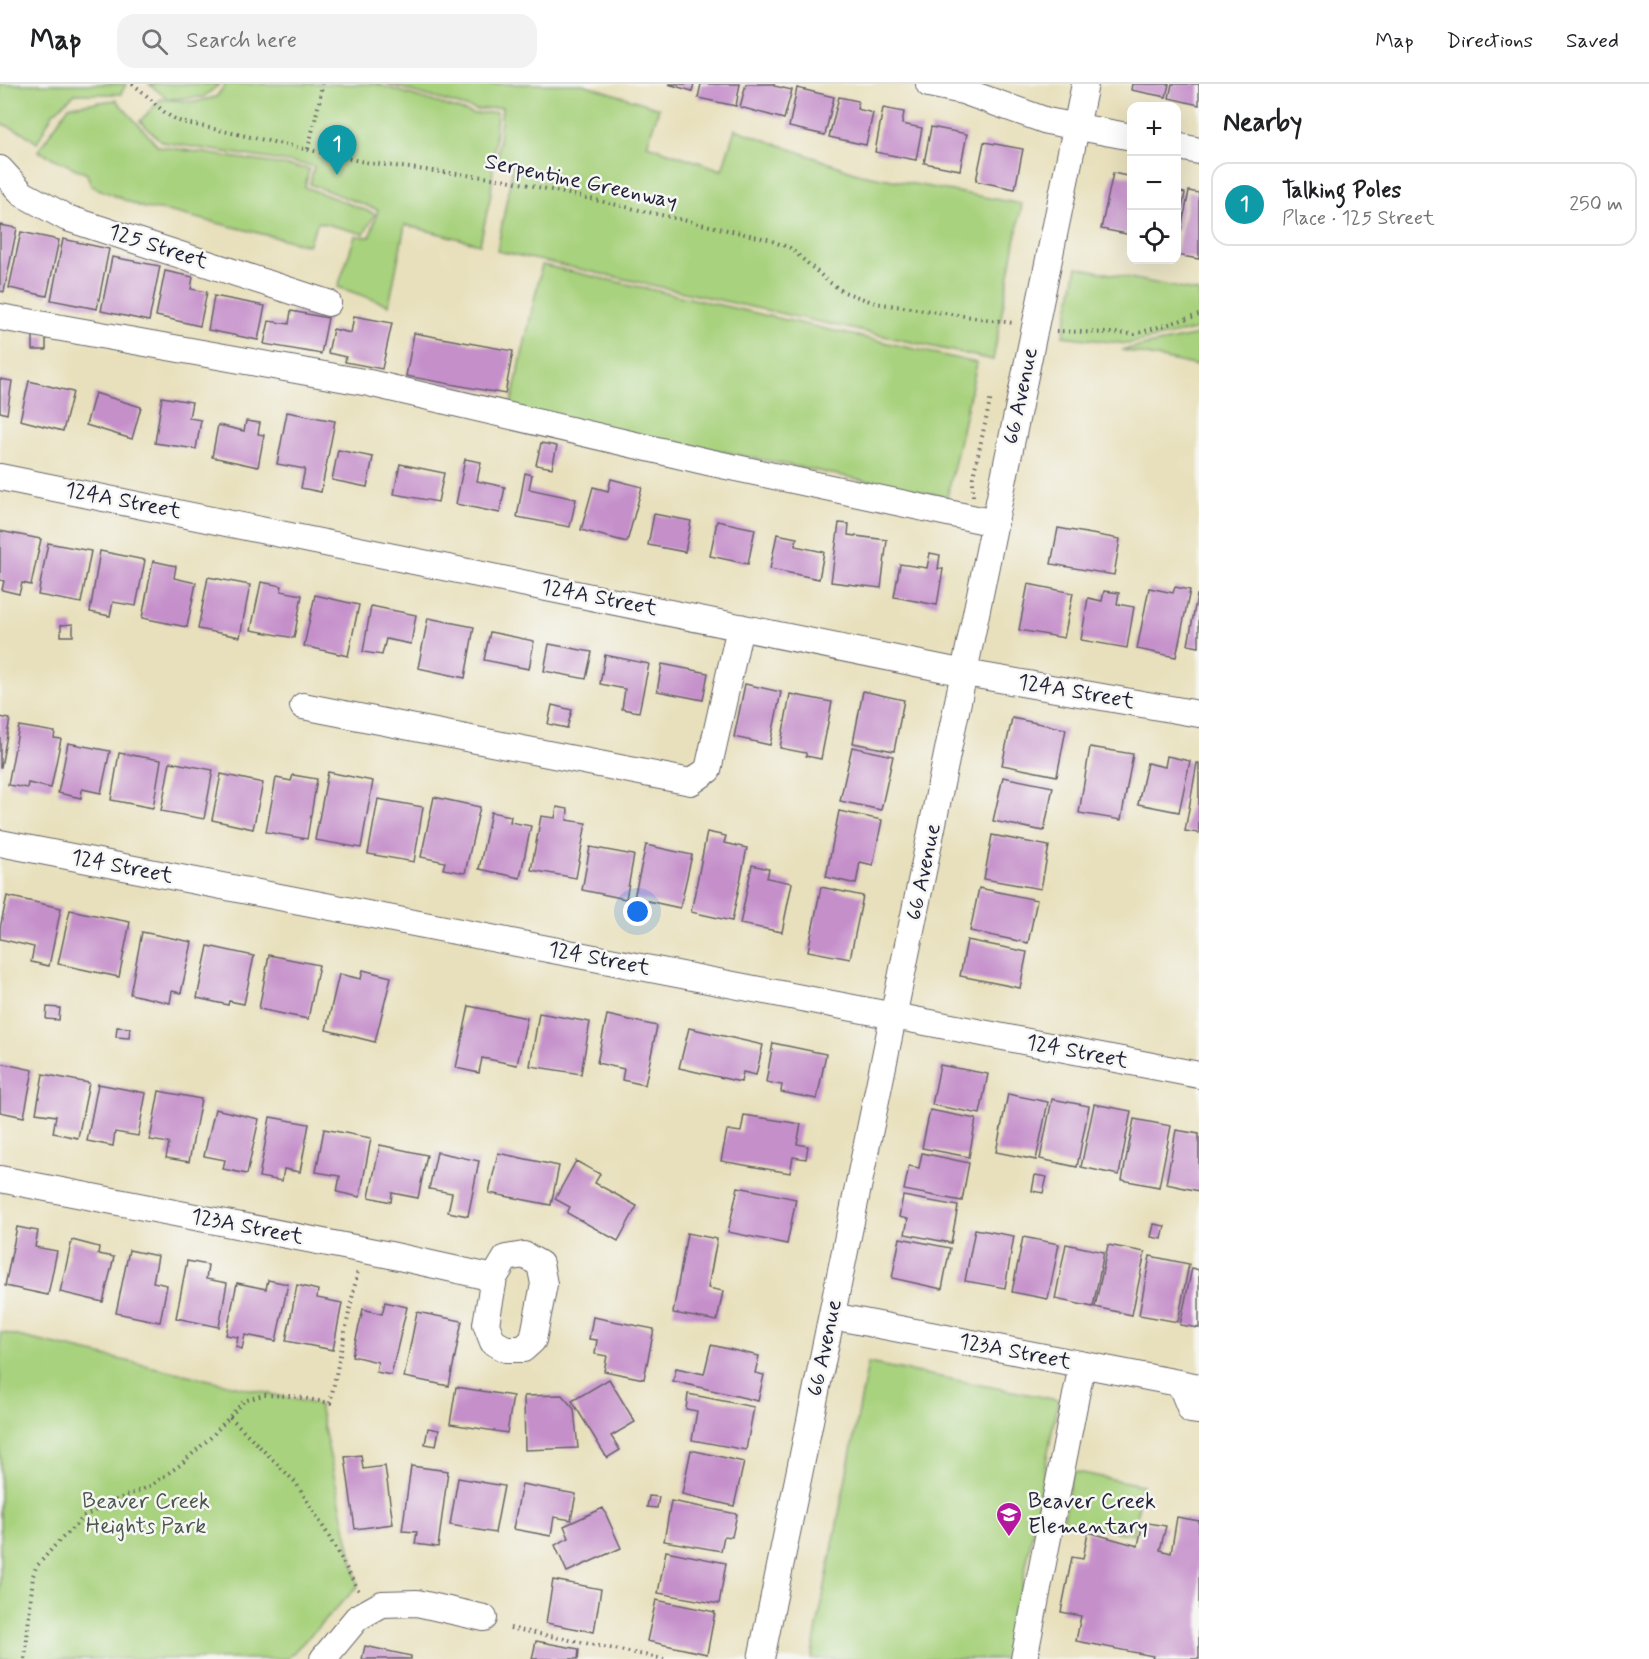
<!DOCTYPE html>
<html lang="en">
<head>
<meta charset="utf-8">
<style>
	body { margin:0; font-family:Mynerve,sans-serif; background:#f2f2f2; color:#202124 }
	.controls { position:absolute; right:18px; top:18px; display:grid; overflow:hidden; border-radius:12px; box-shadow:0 6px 24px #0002 }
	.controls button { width:54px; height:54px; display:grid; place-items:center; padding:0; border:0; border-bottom:2px solid #e0e0e0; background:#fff; color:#202124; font:30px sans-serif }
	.you { position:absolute; left:638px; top:828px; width:21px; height:21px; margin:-15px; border:4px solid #fff; border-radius:50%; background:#1a73e8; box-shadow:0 0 0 9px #1a73e833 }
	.badge { display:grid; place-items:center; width:39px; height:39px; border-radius:50%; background:#b5179e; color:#fff; font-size:20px; font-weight:700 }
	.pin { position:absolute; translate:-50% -50px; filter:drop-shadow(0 2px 3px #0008) }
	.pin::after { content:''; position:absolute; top:32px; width:21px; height:18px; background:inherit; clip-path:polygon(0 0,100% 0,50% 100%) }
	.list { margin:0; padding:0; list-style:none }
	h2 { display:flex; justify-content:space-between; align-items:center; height:78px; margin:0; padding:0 24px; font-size:26px }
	h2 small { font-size:20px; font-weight:400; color:#757577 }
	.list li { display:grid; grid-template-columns:39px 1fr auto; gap:18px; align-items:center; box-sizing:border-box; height:84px; margin:0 12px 12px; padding:0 12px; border:2px solid #e0e0e0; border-radius:18px }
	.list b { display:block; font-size:22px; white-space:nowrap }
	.list p { margin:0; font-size:20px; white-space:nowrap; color:#757577 }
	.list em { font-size:20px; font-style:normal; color:#757577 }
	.icon { flex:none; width:33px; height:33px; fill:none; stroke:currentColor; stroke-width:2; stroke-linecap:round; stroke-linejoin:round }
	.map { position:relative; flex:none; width:1199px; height:1575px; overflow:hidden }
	header { display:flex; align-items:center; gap:36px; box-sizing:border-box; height:84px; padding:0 30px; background:#fff; border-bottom:2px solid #e0e0e0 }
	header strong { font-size:28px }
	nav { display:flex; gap:33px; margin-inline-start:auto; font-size:21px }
	.search { width:420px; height:54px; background:#f2f2f2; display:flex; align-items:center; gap:15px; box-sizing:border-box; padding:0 21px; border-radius:18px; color:#757577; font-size:22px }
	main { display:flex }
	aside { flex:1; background:#fff }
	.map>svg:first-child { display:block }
	.green { fill:#a8d27d; stroke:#657a5c; stroke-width:1.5 }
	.building { fill:#c58fca }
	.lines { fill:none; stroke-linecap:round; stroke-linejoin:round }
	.minor-casing { stroke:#676468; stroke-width:28 }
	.path { stroke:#676468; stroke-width:4; stroke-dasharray:1.5 4.5; stroke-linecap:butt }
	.minor { stroke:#fff; stroke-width:26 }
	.labels { text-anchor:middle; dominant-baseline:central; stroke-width:5; stroke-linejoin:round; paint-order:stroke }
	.street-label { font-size:22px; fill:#22223b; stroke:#f6f6f2 }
	.park-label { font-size:22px; fill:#4a574f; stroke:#f6f6f2 }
	.poi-label { font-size:22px; fill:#22223b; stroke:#f6f6f2; text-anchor:start }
</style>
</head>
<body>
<header>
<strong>Map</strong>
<div class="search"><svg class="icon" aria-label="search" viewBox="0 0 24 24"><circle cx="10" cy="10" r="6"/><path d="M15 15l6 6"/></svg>Search here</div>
<nav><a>Map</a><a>Directions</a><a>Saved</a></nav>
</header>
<main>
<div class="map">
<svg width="1199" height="1575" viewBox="0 0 1199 1575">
	<rect width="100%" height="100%" fill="#f6f6f2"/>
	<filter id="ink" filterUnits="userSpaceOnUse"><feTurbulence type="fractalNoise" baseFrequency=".0167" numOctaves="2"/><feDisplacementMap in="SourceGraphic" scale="12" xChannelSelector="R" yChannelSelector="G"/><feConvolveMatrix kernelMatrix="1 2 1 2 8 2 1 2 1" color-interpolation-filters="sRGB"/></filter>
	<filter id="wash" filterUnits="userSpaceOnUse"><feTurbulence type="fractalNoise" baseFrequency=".008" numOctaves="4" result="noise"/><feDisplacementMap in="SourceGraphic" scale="24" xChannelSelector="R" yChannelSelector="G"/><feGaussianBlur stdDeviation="1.35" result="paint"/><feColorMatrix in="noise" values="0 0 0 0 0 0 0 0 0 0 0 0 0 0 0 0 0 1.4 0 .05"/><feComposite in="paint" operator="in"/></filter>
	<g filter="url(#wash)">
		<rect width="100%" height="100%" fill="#e8e0bc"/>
		<path class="green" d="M0 0H126L121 10H75L53 29 37 59 22 48 0 39Z
			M149 0H220L203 13 168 15Z
			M226 0H376L473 30 497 28 491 110 480 160 405 141 389 221 338 203 355 152 370 153 378 126 310 100 314 82 162 58 140 37 161 15 195 18 216 13Z
			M387 0H583L659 24 647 61 722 86 735 45 860 90 1022 120 993 276 497 167 513 82 497 78 502 23 476 26Z
			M116 16 158 62 309 85 305 103 375 130 364 150 318 138 308 161 167 127 144 124 91 102 87 90 38 67 69 22Z
			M542 181 977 279 947 413 510 325Z
			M1077 183 1199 208V245L1127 260 1063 252Z
			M1199 251V282L1122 266Z
			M0 1248 319 1321 358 1502 287 1575H0Z
			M868 1279 1058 1316 1008 1575H811Z
			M1072 1387 1142 1401 1133 1451 1063 1438Z"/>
		<g id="blocks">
			<path class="building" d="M668 0H694L692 7Z
				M701 0H740L736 22 698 14Z
				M746 0H774V2L792 6 784 35 740 23Z
				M1132 0H1169L1166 13 1131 6Z
				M1172 0H1199V21L1169 14Z
				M797 4 834 13 825 51 789 43Z
				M839 13 858 17 857 25 873 29 866 61 829 53Z
				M883 24 904 28 902 40 922 44 916 76 875 68Z
				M931 43 967 50 960 86 924 79Z
				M984 58 1023 65 1015 105 976 97Z
				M1113 89 1132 93V151L1101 145Z
				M1176 107 1185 109 1178 147H1176Z
				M1189 107 1199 109V175L1176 171Z
				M0 141 17 144 4 208 0 207Z
				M21 148 59 156 47 212 9 204Z
				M63 155 109 165 97 225 51 216Z
				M112 173 160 182 149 237 101 227Z
				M165 187 193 193 191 205 207 208 200 242 156 232Z
				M214 212 265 222 258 256 208 246Z
				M291 227 328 234 321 270 264 260 269 237 289 240Z
				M354 232 392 239 382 285 345 278 346 273 328 269 333 245 351 249Z
				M414 249 513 267 505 310 406 292Z
				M33 252H46V266H33Z
				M0 295 12 297 7 330 0 328Z
				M29 297 73 308 63 347 20 336Z
				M95 309 141 323 132 355 86 341Z
				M162 313 192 318 189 334 201 336 196 365 155 359Z
				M287 328 335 337 321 408 301 404 305 385 277 380Z
				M246 337 260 339 258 350 264 351 258 383 212 373 218 341 244 347Z
				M541 359 557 362 552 384 536 381Z
				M338 366 373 373 367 403 332 396Z
				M465 375 481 378 477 397 505 403 500 429 456 420Z
				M400 380 444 389 438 418 394 410Z
				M525 389 532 391 529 405 576 415 570 443 517 433Z
				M611 395 642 403 627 458 581 446 593 403 608 407Z
				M654 430 691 437 685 468 648 461Z
				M717 437 755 445 748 480 710 472Z
				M839 439 849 440 848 451 887 456 881 504 831 498Z
				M1058 444 1120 455 1114 491 1051 480Z
				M0 447 41 455 31 501 22 499 19 510 2 506 4 497 0 496Z
				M777 450 797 454 795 462 824 468 819 495 770 485Z
				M48 459 91 467 81 519 38 511Z
				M100 467 145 476 136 522 113 518 110 532 90 528Z
				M930 469 940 471 938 485H943L937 521 894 513 900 480 927 484Z
				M153 477 176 482 174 494 196 499 187 543 142 534Z
				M208 493 250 501 240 553 198 545Z
				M261 498 282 502 281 507 302 511 294 554 251 546Z
				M1028 500 1073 509 1064 554 1019 546Z
				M1175 503 1190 506 1176 573 1137 565 1149 504 1173 509Z
				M1104 507 1119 509 1117 520 1134 523 1127 564 1081 556 1088 514 1102 517Z
				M315 511 359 521 348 572 304 562Z
				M1197 511 1199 512V563L1188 561Z
				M371 522 416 531 411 560 386 555 382 571 363 568Z
				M428 534 474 543 465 594 418 584Z
				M73 540V552H61V541Z
				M490 548 534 557 529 585 484 576Z
				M549 560 592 568 586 595 544 587Z
				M605 571 649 580 639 628 622 625 625 605 600 600Z
				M662 580 708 589 703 616 657 607Z
				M745 600 781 608 770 661 734 653Z
				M863 607 904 616 894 667 853 659Z
				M790 610 832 618 821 675 806 672V669L780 664Z
				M552 621 572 626 567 644 548 640Z
				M0 633 10 635 1 683H0Z
				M1012 634 1066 645 1057 692 1002 681Z
				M19 642 55 648 54 654 61 655 51 704 28 699 27 704 8 701Z
				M68 659 110 667 101 709 82 705 81 714 58 709Z
				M852 663 893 672 881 726 840 717Z
				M1090 663 1133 670 1121 736 1079 729Z
				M119 669 161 676 153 724 111 716Z
				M1167 672 1190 677 1179 728 1138 720 1147 679 1165 683Z
				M170 678 213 686 204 735 161 727Z
				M1197 679H1199V749L1185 747Z
				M328 688 373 697 361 764 315 756Z
				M221 690 263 699 253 745 212 736Z
				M293 691 317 695 307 755 266 748 276 694 291 697Z
				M1003 693 1053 703 1044 747 993 737Z
				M434 713 480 723 465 789 443 785 445 778 421 773Z
				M378 715 423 723 414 778 368 770Z
				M557 723 568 725 567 736 586 739 576 794 531 786 541 732 555 734Z
				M839 727 882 736 873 781 860 778 856 800 826 793Z
				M491 728 511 732 510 738 531 742 520 794 479 785Z
				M707 748 726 752 724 759 747 764 732 837 691 828Z
				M992 751 1049 762 1041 805 984 795Z
				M646 761 692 771 680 824 634 814Z
				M590 763 634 771 626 815 582 806Z
				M752 781 769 785 767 794 792 799 782 848 740 840Z
				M821 803 863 812 850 875 808 867Z
				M979 804 1037 816 1028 859 970 847Z
				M7 812 61 824 49 882 31 878 34 863 0 855V844Z
				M70 826 130 838 119 893 58 880Z
				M142 848 192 858 181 909 172 907 170 919 130 910Z
				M967 856 1027 868 1020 904 960 892Z
				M208 862 254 872 244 920 229 917 228 921 197 914Z
				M269 871 319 881 308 935 259 925Z
				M363 886 391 893 375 958 326 946 339 890 361 895Z
				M469 922 527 934 517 981 482 974 479 989 456 984Z
				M47 923 60 924 59 936 46 935Z
				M539 929 590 938 581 990 530 982Z
				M607 931 657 942 645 1001 622 996 624 985 597 979Z
				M117 943 130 944 129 954 116 953Z
				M689 944 763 961 756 991 743 988 741 998 679 984Z
				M773 959 826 970 817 1015 781 1008 782 1001 766 998Z
				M0 979 33 986 24 1033 0 1028Z
				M940 981 988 990 980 1030 932 1021Z
				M43 990 89 999 78 1054 53 1049 56 1032 36 1029Z
				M98 1000 146 1009 138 1052 115 1048 113 1062 87 1057Z
				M159 1007 201 1015 189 1078 166 1074 169 1059 150 1056Z
				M1008 1010 1048 1018 1036 1076 996 1068Z
				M1052 1015 1089 1022 1077 1083 1040 1075Z
				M1094 1020 1131 1027 1119 1091 1081 1083Z
				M215 1025 259 1035 247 1090 223 1085 225 1076 204 1072Z
				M930 1026 976 1035 969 1073 922 1064Z
				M744 1031 801 1040 797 1060 808 1062 806 1075 793 1073 790 1089 721 1077 727 1046 741 1048Z
				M270 1033 309 1040 300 1088 284 1085 282 1097 259 1093Z
				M1134 1035 1171 1042 1159 1103 1122 1096Z
				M324 1045 371 1054 360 1113 337 1108 340 1092 316 1088Z
				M1176 1046 1199 1050V1107L1166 1100Z
				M380 1061 427 1071 418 1114 392 1109 391 1118 369 1113Z
				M437 1068 479 1077 468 1132 448 1128 452 1109 429 1105Z
				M498 1069 559 1082 551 1121 489 1109Z
				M922 1069 969 1079 962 1117 904 1106 909 1082 919 1084Z
				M576 1077 600 1090 595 1099 637 1122 618 1157 567 1129 570 1123 555 1115Z
				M1035 1091 1047 1093 1043 1109 1032 1107Z
				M738 1103 796 1115 787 1160 728 1148Z
				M903 1112 958 1122 951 1159 905 1150 908 1135 899 1133Z
				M1154 1140 1165 1142 1162 1155 1151 1153Z
				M17 1143 38 1147 35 1163 57 1167 48 1211 5 1202Z
				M975 1145 1014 1152 1005 1204 965 1197Z
				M687 1149 717 1155 708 1204 723 1207 717 1237 673 1229Z
				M1023 1153 1059 1160 1048 1215 1012 1208Z
				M900 1154 950 1164 942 1205 892 1194Z
				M72 1156 99 1163 98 1170 114 1173 103 1218 60 1208Z
				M1066 1160 1104 1168 1093 1223 1055 1215Z
				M1108 1161 1145 1168 1132 1231 1095 1223Z
				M129 1166 158 1172 153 1198 167 1201 160 1238 116 1229Z
				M1150 1172 1189 1180 1178 1238 1139 1231Z
				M187 1177 208 1181 206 1195 227 1199 219 1243 176 1234Z
				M1192 1184 1199 1186V1244L1180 1241Z
				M268 1196 288 1200 276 1257 245 1251 242 1265 236 1263 238 1253 226 1251 237 1199 266 1205Z
				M297 1201 318 1206 317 1214 342 1219 333 1266 286 1257Z
				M385 1218 407 1223 391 1291 376 1288 378 1278 352 1272 363 1225 382 1230Z
				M417 1228 462 1237 449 1302 404 1293Z
				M593 1233 654 1245 644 1295 604 1287 607 1272 595 1270 597 1256 589 1255Z
				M711 1261 759 1272 755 1289 764 1291 758 1317 673 1297 676 1284 704 1290Z
				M609 1295 635 1338 611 1352 620 1366 607 1374 572 1317Z
				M456 1303 513 1312 507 1349 450 1340Z
				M688 1310 754 1323 746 1366 692 1356 697 1327 686 1325Z
				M562 1311 574 1325 578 1364 525 1366 524 1312Z
				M428 1344 439 1346 436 1362 425 1360Z
				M691 1366 744 1378 734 1422 682 1410Z
				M361 1371 363 1385 385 1382 393 1440 355 1445 345 1373Z
				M411 1382 448 1387 438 1463 415 1460 417 1448 402 1447Z
				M458 1394 504 1402 495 1449 450 1441Z
				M522 1400 576 1410 571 1436 554 1433 551 1452 513 1445Z
				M649 1412 659 1413 657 1424 647 1423Z
				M671 1417 737 1430 732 1453 724 1452 721 1467 664 1457Z
				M603 1424 621 1464 567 1488 555 1461 569 1454 564 1442Z
				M1177 1433 1199 1437V1575H1152L1153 1572 1076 1557 1081 1532 1061 1528 1072 1473 1083 1475 1088 1448 1138 1462 1143 1438 1166 1442 1160 1466 1171 1469Z
				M666 1467 726 1479 719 1520 658 1509Z
				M553 1496 601 1505 594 1548 546 1539Z
				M656 1516 715 1528 707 1570 647 1557Z
				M536 1557 579 1565 578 1575H532Z
				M365 1562 411 1572V1575H362Z"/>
		</g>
	</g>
	<g filter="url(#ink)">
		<use href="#blocks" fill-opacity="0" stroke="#676468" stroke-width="1.5"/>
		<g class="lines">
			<defs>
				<path id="minor" d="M929 0 963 7 1047 37 1132 53
					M1176 62 1199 67
					M0 85 23 110 67 134 328 219
					M0 233 369 299 708 378 995 439
					M0 393 965 589 1199 630
					M303 622 691 698 708 686 740 543
					M0 759 1199 991
					M0 1095 390 1171 494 1194
					M524 1171 540 1180 544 1200 533 1256 523 1265H506L493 1258 486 1240 494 1194 506 1174Z
					M832 1232 1199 1303
					M1180 1299 1191 1326 1199 1327
					M323 1575 357 1534 382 1520 417 1519 484 1534
					M761 1575 1085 0
					M1024 1575 1082 1281"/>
			</defs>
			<use href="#minor" class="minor-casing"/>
			<path class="path" d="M132 0C151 12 161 31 182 38L369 79 507 96 767 155 790 164 829 198 844 208 875 219 1013 239
				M308 65 319 19 322 0
				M1056 247 1135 250 1199 231
				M973 412V393L991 313
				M230 1333 296 1399 327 1449 359 1507
				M510 1544 664 1575
				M25 1575 33 1492 36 1483 58 1458 85 1432 111 1418 150 1402 180 1381 211 1353 244 1317 263 1311 292 1312 330 1319 358 1186"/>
			<use href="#minor" class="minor"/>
		</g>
	</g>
	<defs>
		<symbol id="school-pin" viewBox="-11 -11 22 30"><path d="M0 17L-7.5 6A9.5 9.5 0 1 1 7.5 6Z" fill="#b5179e" stroke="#f6f6f2"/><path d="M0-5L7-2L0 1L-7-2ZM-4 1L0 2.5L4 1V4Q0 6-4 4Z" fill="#fff"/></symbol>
	</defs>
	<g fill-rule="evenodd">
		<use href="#school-pin" x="994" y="1416" width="30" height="40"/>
	</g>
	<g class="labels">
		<g class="street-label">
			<text transform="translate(581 98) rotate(12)">Serpentine Greenway</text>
			<text transform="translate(158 163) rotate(18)">125 Street</text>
			<text transform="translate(1021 312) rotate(-78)">66 Avenue</text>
			<text transform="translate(123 417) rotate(11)">124A Street</text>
			<text transform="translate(599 514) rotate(11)">124A Street</text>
			<text transform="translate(1076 608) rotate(10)">124A Street</text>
			<text transform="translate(122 783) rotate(11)">124 Street</text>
			<text transform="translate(924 788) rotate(-78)">66 Avenue</text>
			<text transform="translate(599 875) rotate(11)">124 Street</text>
			<text transform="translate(1077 968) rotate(11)">124 Street</text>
			<text transform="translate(247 1143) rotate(11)">123A Street</text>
			<text transform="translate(825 1264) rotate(-78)">66 Avenue</text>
			<text transform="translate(1015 1268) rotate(11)">123A Street</text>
		</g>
		<g class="park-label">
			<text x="146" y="1418">Beaver Creek<tspan x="146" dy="25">Heights Park</tspan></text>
		</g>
		<g class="poi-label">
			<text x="1028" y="1418">Beaver Creek<tspan x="1028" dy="25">Elementary</tspan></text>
		</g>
	</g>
</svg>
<div class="controls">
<button>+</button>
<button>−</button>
<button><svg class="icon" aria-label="locate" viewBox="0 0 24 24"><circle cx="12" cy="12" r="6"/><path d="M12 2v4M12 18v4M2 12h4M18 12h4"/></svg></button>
</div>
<div class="you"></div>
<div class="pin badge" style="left:337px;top:91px;background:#0f9aa8">1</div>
</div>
<aside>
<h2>Nearby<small></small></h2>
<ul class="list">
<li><span class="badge" style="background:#0f9aa8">1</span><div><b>Talking Poles</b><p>Place · 125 Street</p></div><em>250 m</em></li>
</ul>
</aside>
</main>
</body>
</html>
